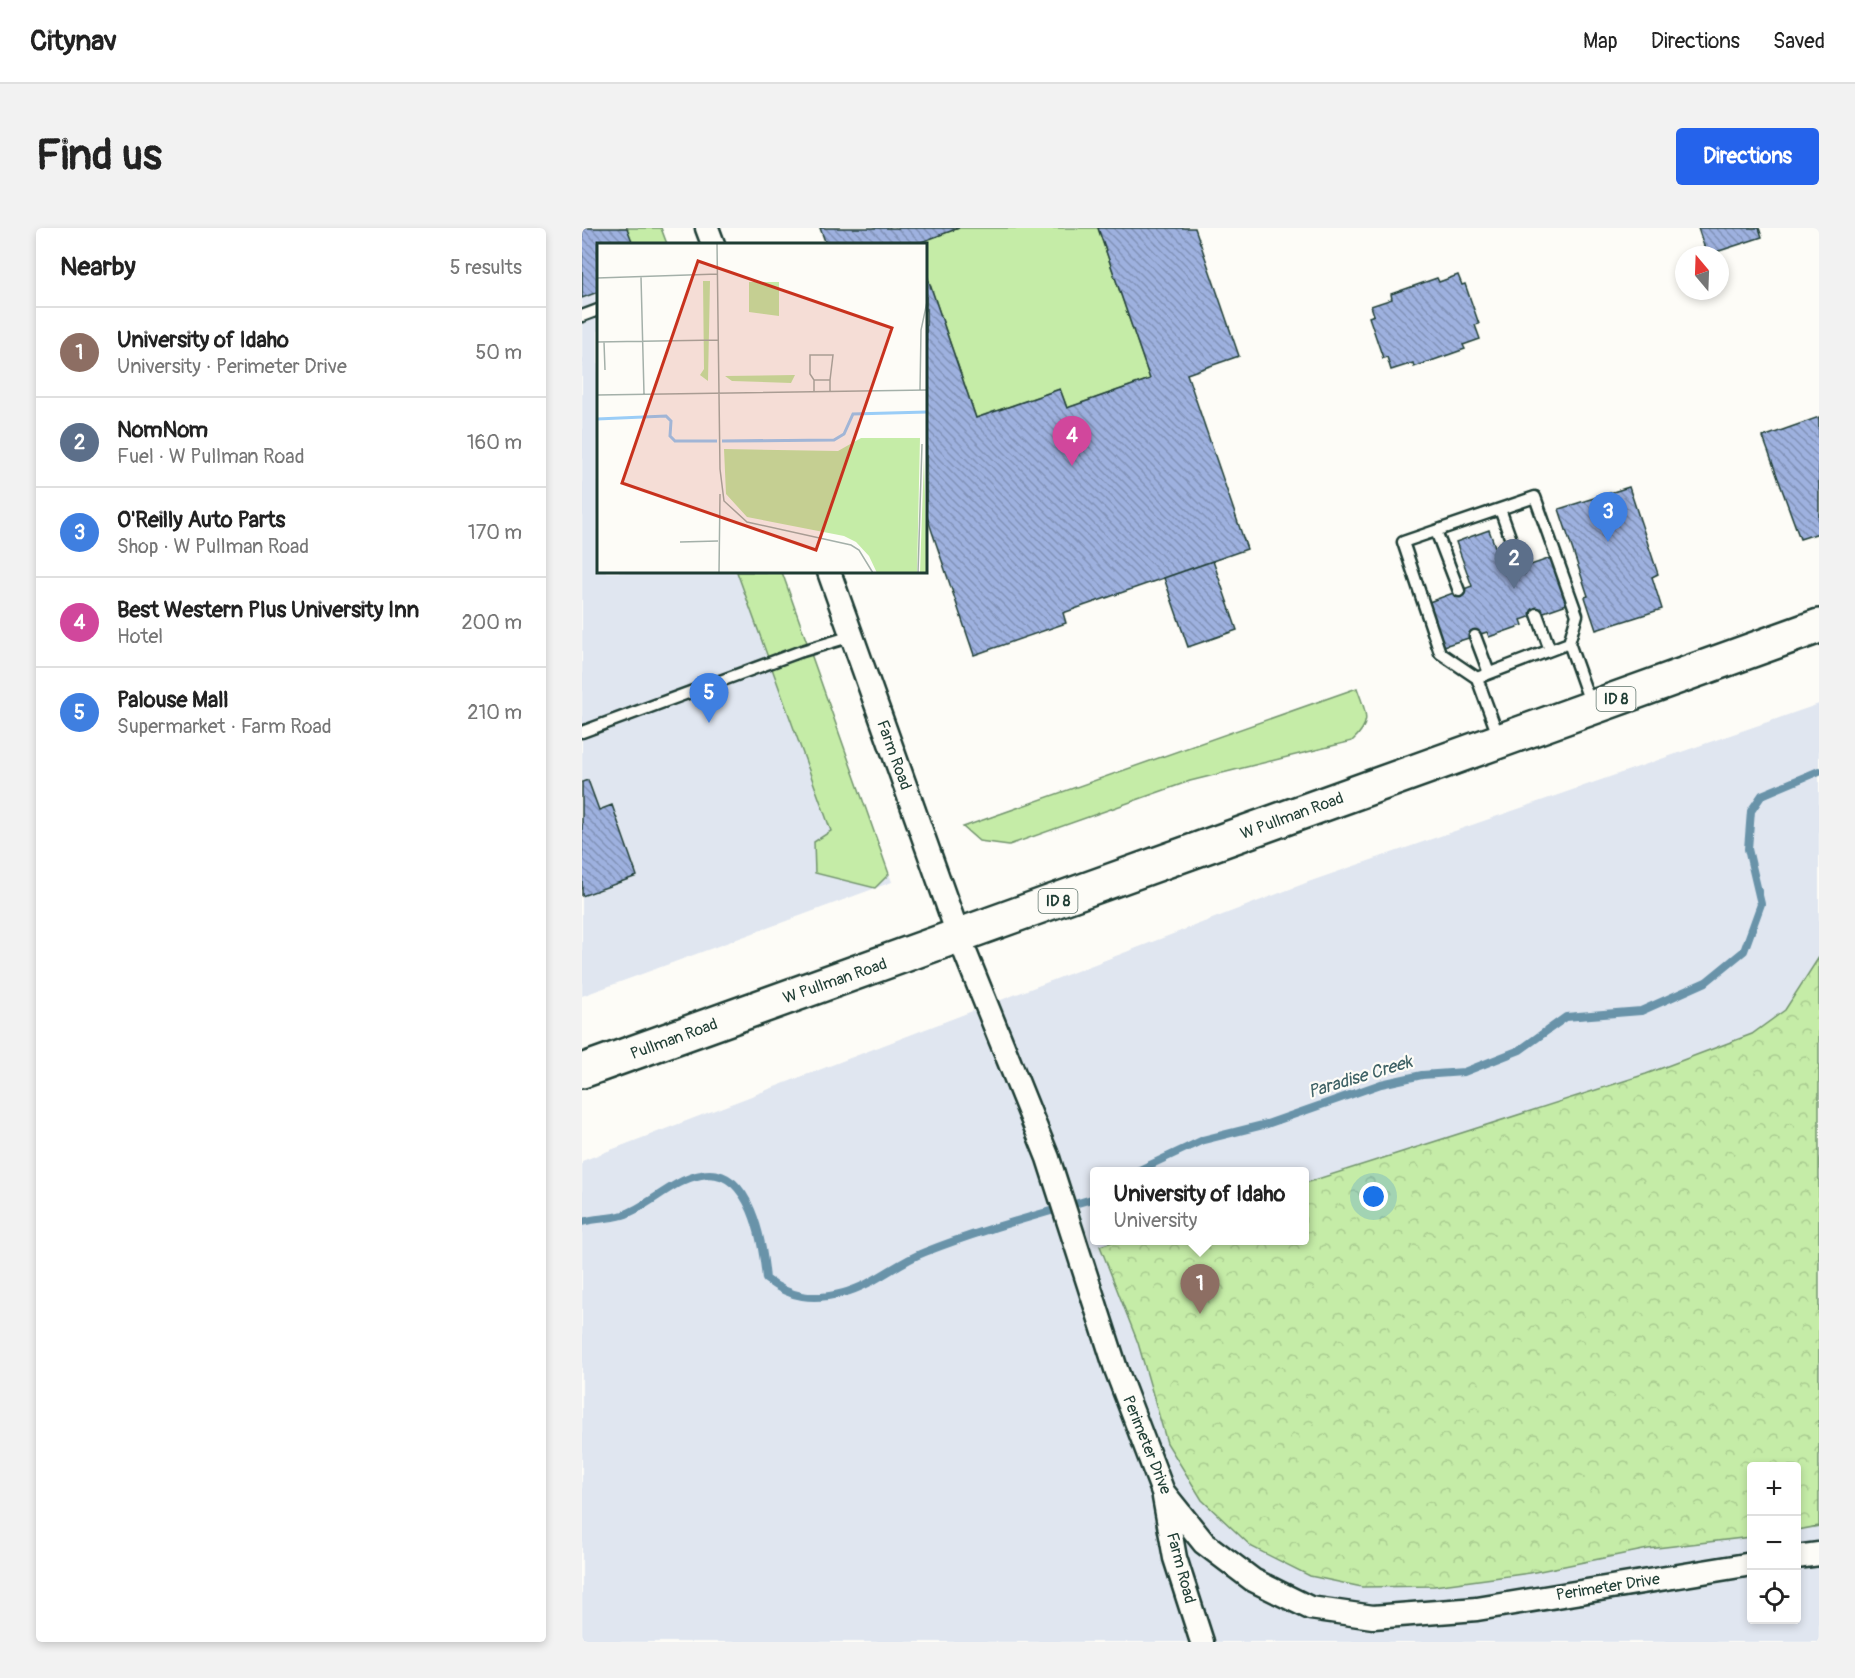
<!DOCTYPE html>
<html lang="en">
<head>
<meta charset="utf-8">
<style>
	body { margin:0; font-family:Pangolin,sans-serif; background:#f2f2f2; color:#222 }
	.controls { position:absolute; right:18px; bottom:18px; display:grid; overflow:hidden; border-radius:6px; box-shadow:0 3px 9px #0003 }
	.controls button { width:54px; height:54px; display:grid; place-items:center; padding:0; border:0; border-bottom:2px solid #e0e0e0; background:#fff; color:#222; font:30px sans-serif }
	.compass { position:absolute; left:1093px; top:18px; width:54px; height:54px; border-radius:50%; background:#fff; box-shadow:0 3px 9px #0003; rotate:341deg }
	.you { position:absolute; left:792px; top:969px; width:21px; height:21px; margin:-15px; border:4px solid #fff; border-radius:50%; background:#1a73e8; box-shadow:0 0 0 9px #1a73e833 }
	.badge { display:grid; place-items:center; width:39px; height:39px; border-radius:50%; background:#2563eb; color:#fff; font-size:20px; font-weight:700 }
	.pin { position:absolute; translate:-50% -50px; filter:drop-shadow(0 2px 3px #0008) }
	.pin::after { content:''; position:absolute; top:32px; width:21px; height:18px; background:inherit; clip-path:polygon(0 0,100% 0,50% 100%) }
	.popup { position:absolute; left:508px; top:939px; width:219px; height:78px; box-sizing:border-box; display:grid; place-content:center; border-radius:6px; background:#fff; filter:drop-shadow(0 2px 4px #0005); font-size:20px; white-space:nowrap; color:#767676 }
	.popup b { font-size:22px; color:#222 }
	.popup::after { content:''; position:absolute; left:50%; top:100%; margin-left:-12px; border:12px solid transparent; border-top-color:#fff }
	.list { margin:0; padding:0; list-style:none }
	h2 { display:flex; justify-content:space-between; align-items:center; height:78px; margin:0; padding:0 24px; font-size:26px }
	h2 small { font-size:20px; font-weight:400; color:#767676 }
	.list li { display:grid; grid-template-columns:39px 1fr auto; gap:18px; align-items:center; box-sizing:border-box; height:90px; padding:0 24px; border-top:2px solid #e0e0e0 }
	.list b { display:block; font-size:22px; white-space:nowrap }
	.list p { margin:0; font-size:20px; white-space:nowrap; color:#767676 }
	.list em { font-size:20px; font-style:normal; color:#767676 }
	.icon { flex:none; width:33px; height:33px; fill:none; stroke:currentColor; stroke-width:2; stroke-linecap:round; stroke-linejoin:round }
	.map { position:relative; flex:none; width:1237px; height:1414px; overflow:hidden; border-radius:6px }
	header { display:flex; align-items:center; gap:36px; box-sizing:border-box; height:84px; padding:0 30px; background:#fff; border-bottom:2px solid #e0e0e0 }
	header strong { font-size:28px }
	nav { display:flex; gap:33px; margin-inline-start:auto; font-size:21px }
	.intro { display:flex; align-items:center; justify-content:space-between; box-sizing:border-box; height:144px; padding:0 36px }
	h1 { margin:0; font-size:42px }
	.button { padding:15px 27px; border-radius:6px; background:#2563eb; color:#fff; font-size:21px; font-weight:700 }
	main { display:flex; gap:36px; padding:0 36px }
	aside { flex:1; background:#fff; border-radius:6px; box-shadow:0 3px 9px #0003 }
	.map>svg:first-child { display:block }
	.built { fill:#e0e6f0; fill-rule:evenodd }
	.green { fill:#c5eca7; stroke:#72946e; stroke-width:1.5 }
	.park { fill:url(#park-crowns); stroke:#72946e; stroke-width:1.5 }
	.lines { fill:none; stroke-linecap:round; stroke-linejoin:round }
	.stream { stroke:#6993a9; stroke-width:8 }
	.building { fill:url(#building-back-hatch); stroke:#1f3d34; stroke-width:1.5 }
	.service-casing { stroke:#1f3d34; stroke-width:15 }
	.minor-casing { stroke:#1f3d34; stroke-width:27 }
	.primary-casing { stroke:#1f3d34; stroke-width:38 }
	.service { stroke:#fdfcf7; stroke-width:10 }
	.minor { stroke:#fdfcf7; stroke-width:22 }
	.primary { stroke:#fdfcf7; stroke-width:33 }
	.labels { text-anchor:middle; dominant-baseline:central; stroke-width:4.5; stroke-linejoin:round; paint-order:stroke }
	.shield { fill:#fdfcf7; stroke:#62766e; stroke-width:1.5 }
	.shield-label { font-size:15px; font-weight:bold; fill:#1f3d34 }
	.street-label { font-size:16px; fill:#1f3d34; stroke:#fdfcf7 }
	.water-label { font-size:18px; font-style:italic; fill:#3e6165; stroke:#fdfcf7 }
	.inset-river { fill:none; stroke:#9acdf7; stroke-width:3 }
	.inset-road { fill:none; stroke:#a4b0a9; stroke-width:1.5 }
	.view { fill:#c8321e; fill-opacity:0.15; stroke:#c8321e; stroke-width:3 }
	.inset-edge { fill:none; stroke:#1f3d34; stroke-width:3 }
</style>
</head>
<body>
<header>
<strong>Citynav</strong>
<nav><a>Map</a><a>Directions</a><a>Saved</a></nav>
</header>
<div class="intro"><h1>Find us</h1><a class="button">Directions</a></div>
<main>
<aside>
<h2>Nearby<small>5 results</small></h2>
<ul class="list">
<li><span class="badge" style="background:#8d6e63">1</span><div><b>University of Idaho</b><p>University · Perimeter Drive</p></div><em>50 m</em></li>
<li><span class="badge" style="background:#5c6f8a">2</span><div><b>NomNom</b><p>Fuel · W Pullman Road</p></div><em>160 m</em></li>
<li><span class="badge" style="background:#3f7fe0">3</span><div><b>O'Reilly Auto Parts</b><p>Shop · W Pullman Road</p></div><em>170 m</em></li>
<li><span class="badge" style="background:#d1479c">4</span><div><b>Best Western Plus University Inn</b><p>Hotel</p></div><em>200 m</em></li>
<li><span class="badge" style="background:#3f7fe0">5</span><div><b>Palouse Mall</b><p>Supermarket · Farm Road</p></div><em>210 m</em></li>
</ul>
</aside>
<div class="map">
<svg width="1237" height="1414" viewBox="0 0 1237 1414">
	<defs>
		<pattern id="park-crowns" width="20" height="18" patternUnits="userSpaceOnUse" patternTransform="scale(1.5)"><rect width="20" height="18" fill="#c5eca7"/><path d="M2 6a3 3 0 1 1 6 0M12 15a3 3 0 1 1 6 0" fill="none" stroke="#a9cb90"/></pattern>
		<pattern id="building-back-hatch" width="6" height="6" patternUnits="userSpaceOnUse" patternTransform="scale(1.5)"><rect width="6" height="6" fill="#9eb1df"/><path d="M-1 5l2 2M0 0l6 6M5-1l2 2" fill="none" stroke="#8091b6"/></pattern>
	</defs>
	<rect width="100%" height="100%" fill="#fdfcf7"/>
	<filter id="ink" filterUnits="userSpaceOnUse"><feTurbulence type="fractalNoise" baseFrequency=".0167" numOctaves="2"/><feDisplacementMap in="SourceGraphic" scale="12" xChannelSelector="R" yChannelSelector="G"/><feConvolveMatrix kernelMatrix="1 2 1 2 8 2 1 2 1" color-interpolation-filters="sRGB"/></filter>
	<g filter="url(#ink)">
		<path class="built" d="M0 0 84 16H16V344H200L310 654 0 768Z
			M1237 476V1414H0V933L729 653ZM513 944H723V1012H513ZM1170 1238H1214V1392H1170Z"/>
		<path class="green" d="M38 0H79L85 16H43Z
			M377 0H516L568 151 485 180 478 161 394 190 344 45V16L333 15Z
			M155 344H200L307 646 293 660 233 645 232 614 249 603Z
			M775 460C783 484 792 493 770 513L608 553 427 617 397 613 381 599Z"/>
		<path class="park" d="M1237 729V1298L1215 1302 1214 1238H1170L1169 1309 1066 1321 948 1345 852 1358 780 1359 728 1348 670 1319 620 1272 585 1215 556 1115 518 1018 536 1012H723V955L1064 846 1170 806 1203 782Z"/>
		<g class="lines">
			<path class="stream" d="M553 944 621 912 685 896 799 856 840 847 882 844 938 822 984 789 1059 783 1124 754 1162 723 1179 676 1166 621 1169 583 1180 567 1237 543
				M0 994C13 990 28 991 41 987 68 978 90 952 119 947 169 937 181 1017 184 1051 209 1070 230 1073 261 1065 292 1057 314 1035 343 1024 398 1002 456 987 513 970"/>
		</g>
		<path class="building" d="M0 0H45L51 16H16V64L0 70Z
			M238 0H377L334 16H244Z
			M516 0H613L657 128 605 146 665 321 481 385 484 395 392 427 344 286V45L394 190 478 161 485 180 568 151Z
			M1116 0H1177L1180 9 1125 27Z
			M876 47 880 57 883 56 897 96 893 97 898 111 881 117 883 121 832 139 831 135 809 142 805 129 801 130 787 89 792 87 789 78 810 71 809 66 855 50 857 54Z
			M1237 189V305L1218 311 1181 209Z
			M1047 259 1076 346 1070 349 1080 381 1014 402 1003 369 1006 368 977 281Z
			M907 302 923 346 969 330 985 376 939 392 941 397 907 409 905 404 862 418 847 374 890 358 874 314Z
			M631 333 655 402 606 419 582 350Z
			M6 552 17 582 30 577 55 648 0 668V554Z"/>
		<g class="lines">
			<defs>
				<path id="service" d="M0 88 16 82
					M918 281 939 340
					M854 303 877 363
					M955 386 968 422
					M893 408 907 445
					M895 450 858 425 821 314 953 269 995 387 987 415
					M0 504 217 424 270 408
					M917 510 895 450 987 415 1009 477"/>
				<path id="minor" d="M125 0 131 16
					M247 344 377 709 466 930 534 1141 581 1264 622 1315 671 1352 728 1380 791 1389 895 1381 1170 1336
					M582 1269 593 1330 620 1414
					M1214 1329 1237 1326"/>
				<path id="primary" d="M0 843 1237 398"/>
			</defs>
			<use href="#service" class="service-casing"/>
			<use href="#minor" class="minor-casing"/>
			<use href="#primary" class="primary-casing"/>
			<use href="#service" class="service"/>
			<use href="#minor" class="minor"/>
			<use href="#primary" class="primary"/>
		</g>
	</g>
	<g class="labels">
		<g class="shield">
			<rect x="1014.5" y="459" width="39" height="24" rx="4.5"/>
			<rect x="456.5" y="661" width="39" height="24" rx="4.5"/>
		</g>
		<g class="shield-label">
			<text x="1034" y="471">ID 8</text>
			<text x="476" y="673">ID 8</text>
		</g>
		<g class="street-label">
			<text transform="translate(312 527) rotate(70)">Farm Road</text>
			<text transform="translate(710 588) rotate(-20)">W Pullman Road</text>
			<text transform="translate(253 753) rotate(-19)">W Pullman Road</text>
			<text transform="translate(92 811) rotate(-20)">Pullman Road</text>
			<text transform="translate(565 1217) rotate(68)">Perimeter Drive</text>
			<text transform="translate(599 1340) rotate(75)">Farm Road</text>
			<text transform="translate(1026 1359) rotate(-9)">Perimeter Drive</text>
		</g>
		<g class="water-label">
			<text transform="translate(778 849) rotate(-17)">Paradise Creek</text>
		</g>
	</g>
	<g transform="translate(15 15)">
		<rect width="330" height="330" fill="#fdfcf7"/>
		<path d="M106 38H113L111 138 103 132 107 126ZM152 39H182V73L152 69ZM198 132 194 140 135 138 128 133Z" fill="#c5eca7"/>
		<path d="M264 195H323L320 330H280L272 313 259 299 247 293 150 274 129 251 127 206 241 208ZM327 214 330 330H323Z" fill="#c5eca7"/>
		<path class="inset-river" d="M0 176 69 173 74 178 73 193 78 198H120M125 198 237 197 247 191 256 171 330 169"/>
		<path class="inset-road" d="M120 0 123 226 127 258 150 279 254 302 262 307 276 330M44 34 47 151M0 35 121 31M0 99 121 97M7 99 8 127M217 137 213 131V112H236L233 137M323 147 324 87 330 59M217 148V137H233V148M0 152 330 147M83 299 121 298M122 330 123 251M321 330 325 201"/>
		<path class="view" d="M101 18 295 85 219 307 25 240Z"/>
		<rect width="330" height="330" class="inset-edge"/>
	</g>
</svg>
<div class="controls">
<button>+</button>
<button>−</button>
<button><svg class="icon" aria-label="locate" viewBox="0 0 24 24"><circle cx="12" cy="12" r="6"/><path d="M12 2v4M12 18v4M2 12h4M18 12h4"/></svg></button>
</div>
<svg class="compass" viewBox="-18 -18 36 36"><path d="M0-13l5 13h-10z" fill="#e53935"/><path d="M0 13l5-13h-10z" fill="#767676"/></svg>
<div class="you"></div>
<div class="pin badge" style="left:618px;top:1086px;background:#8d6e63">1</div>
<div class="popup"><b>University of Idaho</b>University</div>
<div class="pin badge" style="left:932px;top:361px;background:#5c6f8a">2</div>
<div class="pin badge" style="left:1026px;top:314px;background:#3f7fe0">3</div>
<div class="pin badge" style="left:490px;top:238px;background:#d1479c">4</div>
<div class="pin badge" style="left:127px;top:495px;background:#3f7fe0">5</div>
</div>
</main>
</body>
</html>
